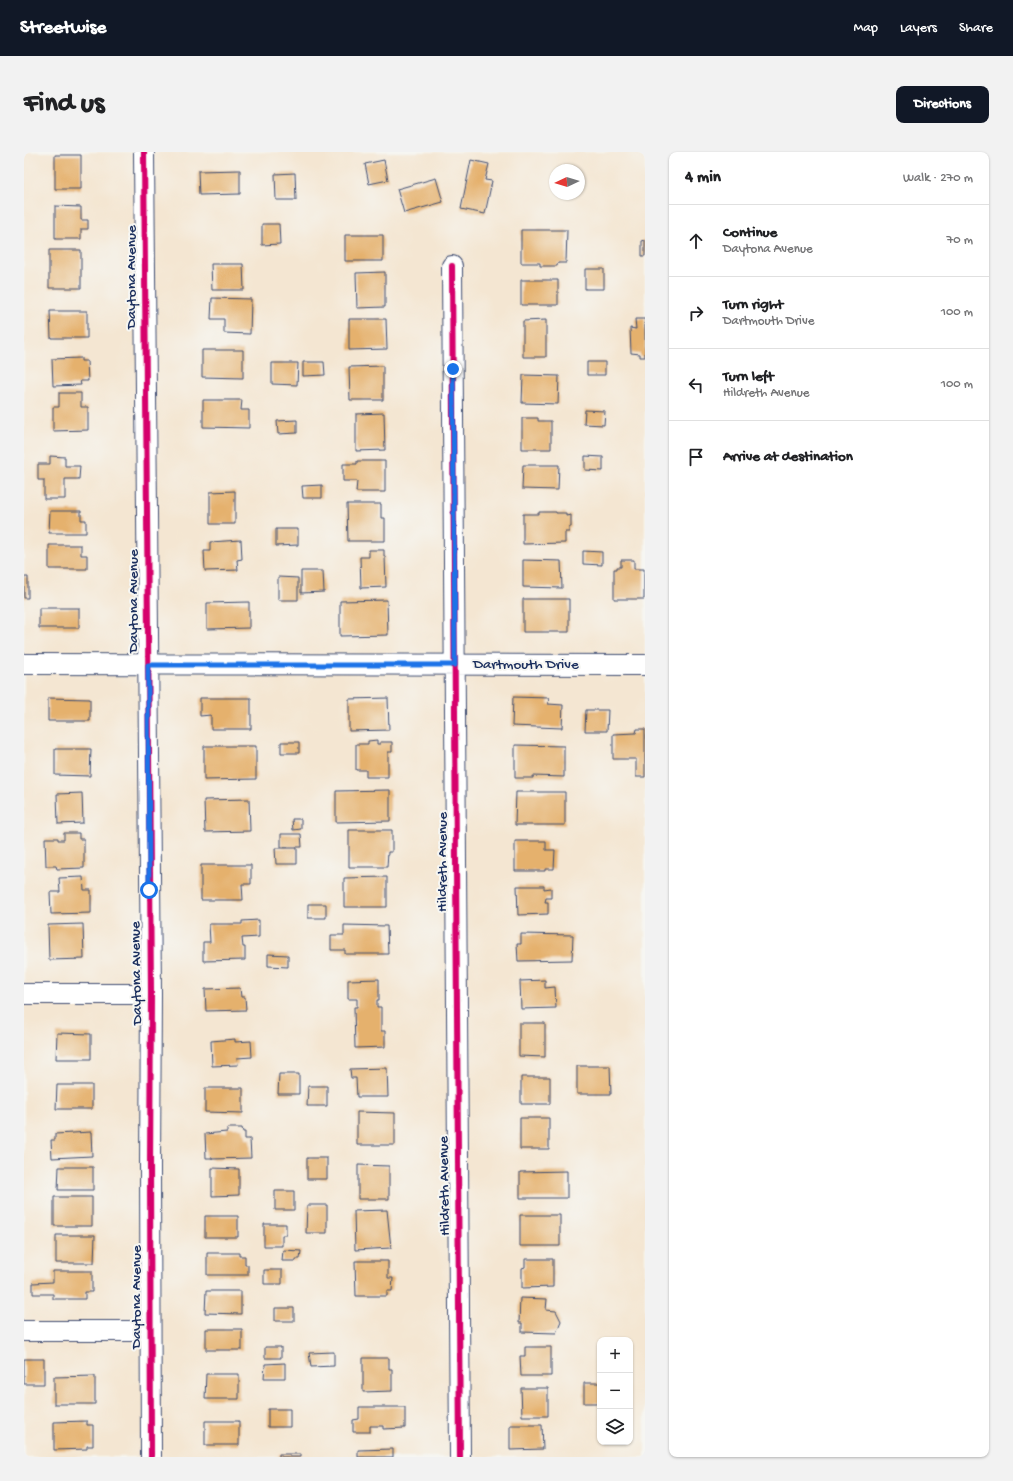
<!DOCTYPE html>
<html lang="en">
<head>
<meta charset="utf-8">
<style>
	body { margin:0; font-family:"Gochi Hand",sans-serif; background:#f2f2f2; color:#202124 }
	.controls { position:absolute; right:12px; bottom:12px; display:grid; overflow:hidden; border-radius:8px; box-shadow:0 1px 3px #0004 }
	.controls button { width:36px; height:36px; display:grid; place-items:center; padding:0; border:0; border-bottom:1px solid #e0e0e0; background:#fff; color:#202124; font:20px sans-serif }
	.compass { position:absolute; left:525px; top:12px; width:36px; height:36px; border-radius:50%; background:#fff; box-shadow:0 1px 3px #0004; rotate:266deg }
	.stop { position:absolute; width:12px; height:12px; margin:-9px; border:3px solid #1a73e8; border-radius:50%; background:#fff }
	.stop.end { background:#1a73e8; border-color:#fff; box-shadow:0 1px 4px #0008 }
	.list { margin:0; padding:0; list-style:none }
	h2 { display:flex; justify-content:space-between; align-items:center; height:52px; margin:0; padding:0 16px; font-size:17px }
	h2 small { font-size:13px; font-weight:400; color:#757577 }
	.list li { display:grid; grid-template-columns:26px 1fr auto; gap:12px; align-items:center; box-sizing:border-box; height:72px; padding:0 16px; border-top:1px solid #e0e0e0 }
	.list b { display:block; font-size:15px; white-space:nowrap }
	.list p { margin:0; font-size:13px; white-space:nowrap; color:#757577 }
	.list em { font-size:13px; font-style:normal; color:#757577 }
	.icon { flex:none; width:22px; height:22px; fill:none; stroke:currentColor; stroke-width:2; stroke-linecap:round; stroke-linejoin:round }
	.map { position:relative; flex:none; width:621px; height:1305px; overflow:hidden; border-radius:8px }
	header { display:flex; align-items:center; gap:24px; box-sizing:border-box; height:56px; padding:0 20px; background:#111827; color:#fff }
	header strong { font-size:19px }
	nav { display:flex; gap:22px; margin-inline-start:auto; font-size:14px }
	.intro { display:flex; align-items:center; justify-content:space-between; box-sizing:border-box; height:96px; padding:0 24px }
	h1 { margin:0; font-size:28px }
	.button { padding:10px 18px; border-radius:8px; background:#111827; color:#fff; font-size:14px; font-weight:700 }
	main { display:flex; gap:24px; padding:0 24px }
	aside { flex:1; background:#fff; border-radius:8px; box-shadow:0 1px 3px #0004 }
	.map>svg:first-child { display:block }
	.building { fill:#e5b16d }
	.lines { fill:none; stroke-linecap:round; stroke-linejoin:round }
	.minor-casing { stroke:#3c4a6f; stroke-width:22 }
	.minor { stroke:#fff; stroke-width:20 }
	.cycleway-casing { stroke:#f6f6f2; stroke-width:8 }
	.cycleway { stroke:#d6006c; stroke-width:6 }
	.route { stroke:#1a73e8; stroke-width:5 }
	.labels { text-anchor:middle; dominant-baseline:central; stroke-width:4; stroke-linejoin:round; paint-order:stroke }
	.street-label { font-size:15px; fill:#1b2f5e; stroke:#f6f6f2 }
</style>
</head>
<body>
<header>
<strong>Streetwise</strong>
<nav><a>Map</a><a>Layers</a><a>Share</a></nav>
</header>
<div class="intro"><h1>Find us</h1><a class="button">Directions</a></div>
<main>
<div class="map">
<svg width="621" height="1305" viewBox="0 0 621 1305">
	<rect width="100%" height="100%" fill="#f6f6f2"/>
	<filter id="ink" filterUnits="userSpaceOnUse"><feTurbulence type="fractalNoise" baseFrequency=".025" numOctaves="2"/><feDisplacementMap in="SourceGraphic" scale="8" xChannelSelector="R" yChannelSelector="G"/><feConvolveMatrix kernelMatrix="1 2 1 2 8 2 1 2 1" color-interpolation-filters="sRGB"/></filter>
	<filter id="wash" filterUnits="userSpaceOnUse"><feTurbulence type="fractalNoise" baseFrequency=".012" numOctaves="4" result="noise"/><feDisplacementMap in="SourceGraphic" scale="16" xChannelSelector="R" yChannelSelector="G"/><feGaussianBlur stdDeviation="0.9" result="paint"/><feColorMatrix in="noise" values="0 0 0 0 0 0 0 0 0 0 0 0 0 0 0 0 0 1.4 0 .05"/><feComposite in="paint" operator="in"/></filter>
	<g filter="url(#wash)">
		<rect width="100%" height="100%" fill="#f4e6d2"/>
		<g id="blocks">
			<path class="building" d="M31 3H57V37H31Z
				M360 8 364 28 345 32 341 12Z
				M447 8 465 12 461 28 468 29 461 62 437 57Z
				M216 18V42L175 43 174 19Z
				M271 21 272 48H252L251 22Z
				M412 26 419 50 380 61 373 37Z
				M31 54 57 55V68H64V77H57V87H31Z
				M238 72H255L256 92 238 93Z
				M497 78H543L542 111H534L533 114H516V111H497Z
				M321 83H359V109H321Z
				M621 88V104H618V89Z
				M25 98H57V136H25Z
				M187 112H219L220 138H188Z
				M561 117H580V137H561Z
				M361 120V155L333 156 332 121Z
				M497 128H534V153H497Z
				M188 146 227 147 226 182 200 181V167H187Z
				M26 159H63V186H27Z
				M325 167H362L363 197 325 198Z
				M611 167H621V205H616V202L607 201 606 176 612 177Z
				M522 168V205H499V169Z
				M178 198H219V226L178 225Z
				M57 206V209H63L64 229H56L57 233 29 234 28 207Z
				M279 210H300L301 223 279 224Z
				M563 210H581V223H563Z
				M248 211H274L273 233 248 232Z
				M359 214V248H326L325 215Z
				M499 223 535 224 534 252 498 251Z
				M35 241H57V255H64V278L29 279V255H35Z
				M179 248H218L217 258H225V276L179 275Z
				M561 258 581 259 580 273 560 272Z
				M360 261 361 298 332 299V262Z
				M498 266H514V269H527V297H498Z
				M273 268V281L254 282 253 269Z
				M26 304 41 305V314H56L55 327H41V347H20V328H14V312H26Z
				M561 304 579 305V319L561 318Z
				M333 309H361V340H332L333 329H319V312H333Z
				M499 313H535L534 338 498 337Z
				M298 333V346H279L278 334Z
				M211 339V372H186V340Z
				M323 352H357V366H361V389H324Z
				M26 359H57V368H62V381H25Z
				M515 360H532V361H542V364L547 363V375H545V380H541V391L499 392V362H515Z
				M252 377H274V393L252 394Z
				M217 388 218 407 213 408 214 418 181 419 180 399H186V390Z
				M25 393H57V403H63V417H25Z
				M345 398H360V404H361L362 435 337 436 336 405H345Z
				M559 399 578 400V413L559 412Z
				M499 408 537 409 538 436 499 435Z
				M597 408H610V417H620V447H590V417H593V415H597Z
				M277 419H299L300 440 277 441Z
				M0 425H4V446H0Z
				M254 425 274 426V448H254Z
				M499 447H545V480H499Z
				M363 448 364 483 316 484V449Z
				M225 450V476L183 477V451Z
				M15 456H55V476H15Z
				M489 545 525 546 524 552 539 553 538 576 488 574Z
				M24 546 66 547V569H24Z
				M176 546H227V577H187V563L176 564Z
				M364 546 365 578 325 579V547Z
				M562 558H584L583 579H561Z
				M613 577H621V625H612V607H589V582L612 581Z
				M353 588V592H356V590H368V600H364V625H342V618H332V592H344V589Z
				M257 590H275V601H257Z
				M491 593 540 594V625L509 624V626H491Z
				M180 594H232V627L180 628Z
				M31 597H67L66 624 31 623Z
				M366 638V669L312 670V639Z
				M492 640H541V673H491Z
				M58 641 59 671 34 672 33 642Z
				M225 647 226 679 181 680 180 648Z
				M268 667H277V677L269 678Z
				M325 678H368V700H364L363 715H325Z
				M40 681H55V687H60V716L33 717 32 714H22L21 686H34V688H40Z
				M257 682H277L278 695H257Z
				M491 689H522V698H531L530 717H521V719H491Z
				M251 696H273V712H252Z
				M177 713H227V732H218L219 748H177Z
				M59 725 60 738H67V761L27 762 26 740H36L35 726Z
				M363 725V755H320V726Z
				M493 734H520V737L527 736V746H522L521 750H524V762L494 763Z
				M284 752H302V766H284Z
				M235 768V785L218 786 219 795H221V808L179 809V790H186L185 772H218V769Z
				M59 772 60 807 25 808 24 773Z
				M320 773 363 774 364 802H321V798H307V783H320Z
				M497 782 549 783 548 808 494 809 493 792H497Z
				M244 802 264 803V815L244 814Z
				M355 827V848H353V855H357V879H361V895L331 896 330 855H333V847H324V828Z
				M521 828V836L531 835 532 856 497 857 496 829Z
				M216 836 217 845H221L222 858 182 859 181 837Z
				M495 871H521V905L495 904Z
				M33 881 67 882V907H32Z
				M211 887V890L227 889 228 905 213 906 214 913 188 914 187 889Z
				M553 914H586L587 942H553Z
				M363 916 364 945H333L332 926H327L326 917Z
				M255 922H275V942H254Z
				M497 925H526V952H497Z
				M33 933H68V957H32Z
				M284 934H303V954H283Z
				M181 936H219V961L181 960Z
				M333 960 371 961V993H333Z
				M496 966H525V997H496Z
				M203 976H218L219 980H221V987H226L227 1006 188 1007V1006H182L181 982 203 980Z
				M67 980 68 1004 28 1006 27 988H31V982Z
				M283 1006H303V1027H283Z
				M334 1013 365 1014V1047H334Z
				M35 1015H69V1038H34Z
				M188 1016 215 1017V1043L188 1044Z
				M543 1019V1046H496V1020Z
				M251 1039H270V1058H251Z
				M30 1045H68V1074H30Z
				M283 1053H303V1081H282Z
				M363 1058 367 1096 331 1098 330 1059Z
				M496 1063H536V1094H496Z
				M181 1064H214V1085H181Z
				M240 1072H262V1083H258V1094H240Z
				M32 1083H71L70 1111H32Z
				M259 1098 277 1099 276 1107H272V1109H258Z
				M183 1101H215V1104H221V1113H224V1123H183Z
				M501 1107H529V1135L498 1136V1116L501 1115Z
				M331 1109H364V1126H369L368 1139H363V1144H332Z
				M240 1118H258V1132H240Z
				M29 1119H68V1140H61V1147H29V1142H9V1131L29 1130Z
				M182 1139H217V1162L181 1161Z
				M496 1146 523 1147 522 1158 532 1159 537 1169 532 1181 498 1180V1171H495Z
				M251 1156H270V1169H251Z
				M182 1177H218V1198H182Z
				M241 1195H257V1206H241Z
				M501 1195H527V1224H497L496 1204H501Z
				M310 1200V1214L287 1215 285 1201Z
				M339 1206H365V1217H368V1239L339 1240Z
				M0 1207H20V1232H0Z
				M261 1211V1226H240L241 1212Z
				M182 1222H215V1247H181Z
				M71 1224V1252H30V1225Z
				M560 1231H576V1251H560Z
				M497 1236H524V1264H498Z
				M335 1255H381V1276L359 1277V1274H346V1280H329V1268L335 1267Z
				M244 1257H266V1275H244Z
				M63 1269V1273H69V1294H63V1297L30 1298V1270Z
				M181 1269H215V1293H181Z
				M486 1273H518L519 1297 486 1298Z
				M369 1297V1305H334V1298Z
				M255 1302H276V1305H255Z"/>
		</g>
	</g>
	<g filter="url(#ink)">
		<use href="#blocks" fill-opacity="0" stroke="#3c4a6f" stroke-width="1"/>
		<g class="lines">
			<defs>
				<path id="minor" d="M120 0 127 842 126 1015 127 1305
					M428 114 436 1305
					M0 512 621 513
					M0 842H127
					M0 1179H126"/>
			</defs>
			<use href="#minor" class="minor-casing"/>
			<use href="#minor" class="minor"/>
			<defs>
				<path id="cycleway" d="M120 0 127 842 126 1015 127 1305
					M428 114 436 1305"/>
			</defs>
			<use href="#cycleway" class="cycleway-casing"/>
			<use href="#cycleway" class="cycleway"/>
		</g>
	</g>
	<g class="lines" filter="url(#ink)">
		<path class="route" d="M125 738 124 513H431L429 217"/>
	</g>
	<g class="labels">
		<g class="street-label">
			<text transform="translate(108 125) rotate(-90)">Daytona Avenue</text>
			<text transform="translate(110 449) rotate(-90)">Daytona Avenue</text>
			<text x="502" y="513">Dartmouth Drive</text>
			<text transform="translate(419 710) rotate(-90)">Hildreth Avenue</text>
			<text transform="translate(113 821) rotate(-91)">Daytona Avenue</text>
			<text transform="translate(421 1034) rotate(-91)">Hildreth Avenue</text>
			<text transform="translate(113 1145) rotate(-90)">Daytona Avenue</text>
		</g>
	</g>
</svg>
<div class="controls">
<button>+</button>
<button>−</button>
<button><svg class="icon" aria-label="layers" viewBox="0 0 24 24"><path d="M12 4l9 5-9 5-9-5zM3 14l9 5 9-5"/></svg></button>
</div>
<svg class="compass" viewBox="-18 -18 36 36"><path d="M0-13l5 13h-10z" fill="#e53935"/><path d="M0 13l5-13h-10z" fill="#757577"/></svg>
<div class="stop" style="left:125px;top:738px"></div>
<div class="stop end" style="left:429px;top:217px"></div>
</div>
<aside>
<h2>4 min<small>Walk · 270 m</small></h2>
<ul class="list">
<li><svg class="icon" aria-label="ahead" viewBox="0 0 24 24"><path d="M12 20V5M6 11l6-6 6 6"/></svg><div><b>Continue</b><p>Daytona Avenue</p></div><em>70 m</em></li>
<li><svg class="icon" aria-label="right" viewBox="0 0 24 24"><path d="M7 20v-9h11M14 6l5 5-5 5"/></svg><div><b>Turn right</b><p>Dartmouth Drive</p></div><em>100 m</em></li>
<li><svg class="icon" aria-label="left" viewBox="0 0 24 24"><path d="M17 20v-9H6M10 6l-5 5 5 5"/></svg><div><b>Turn left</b><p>Hildreth Avenue</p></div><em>100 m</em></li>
<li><svg class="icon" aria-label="arrive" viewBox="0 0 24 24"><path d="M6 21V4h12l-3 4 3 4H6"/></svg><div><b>Arrive at destination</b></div></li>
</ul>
</aside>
</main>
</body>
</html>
